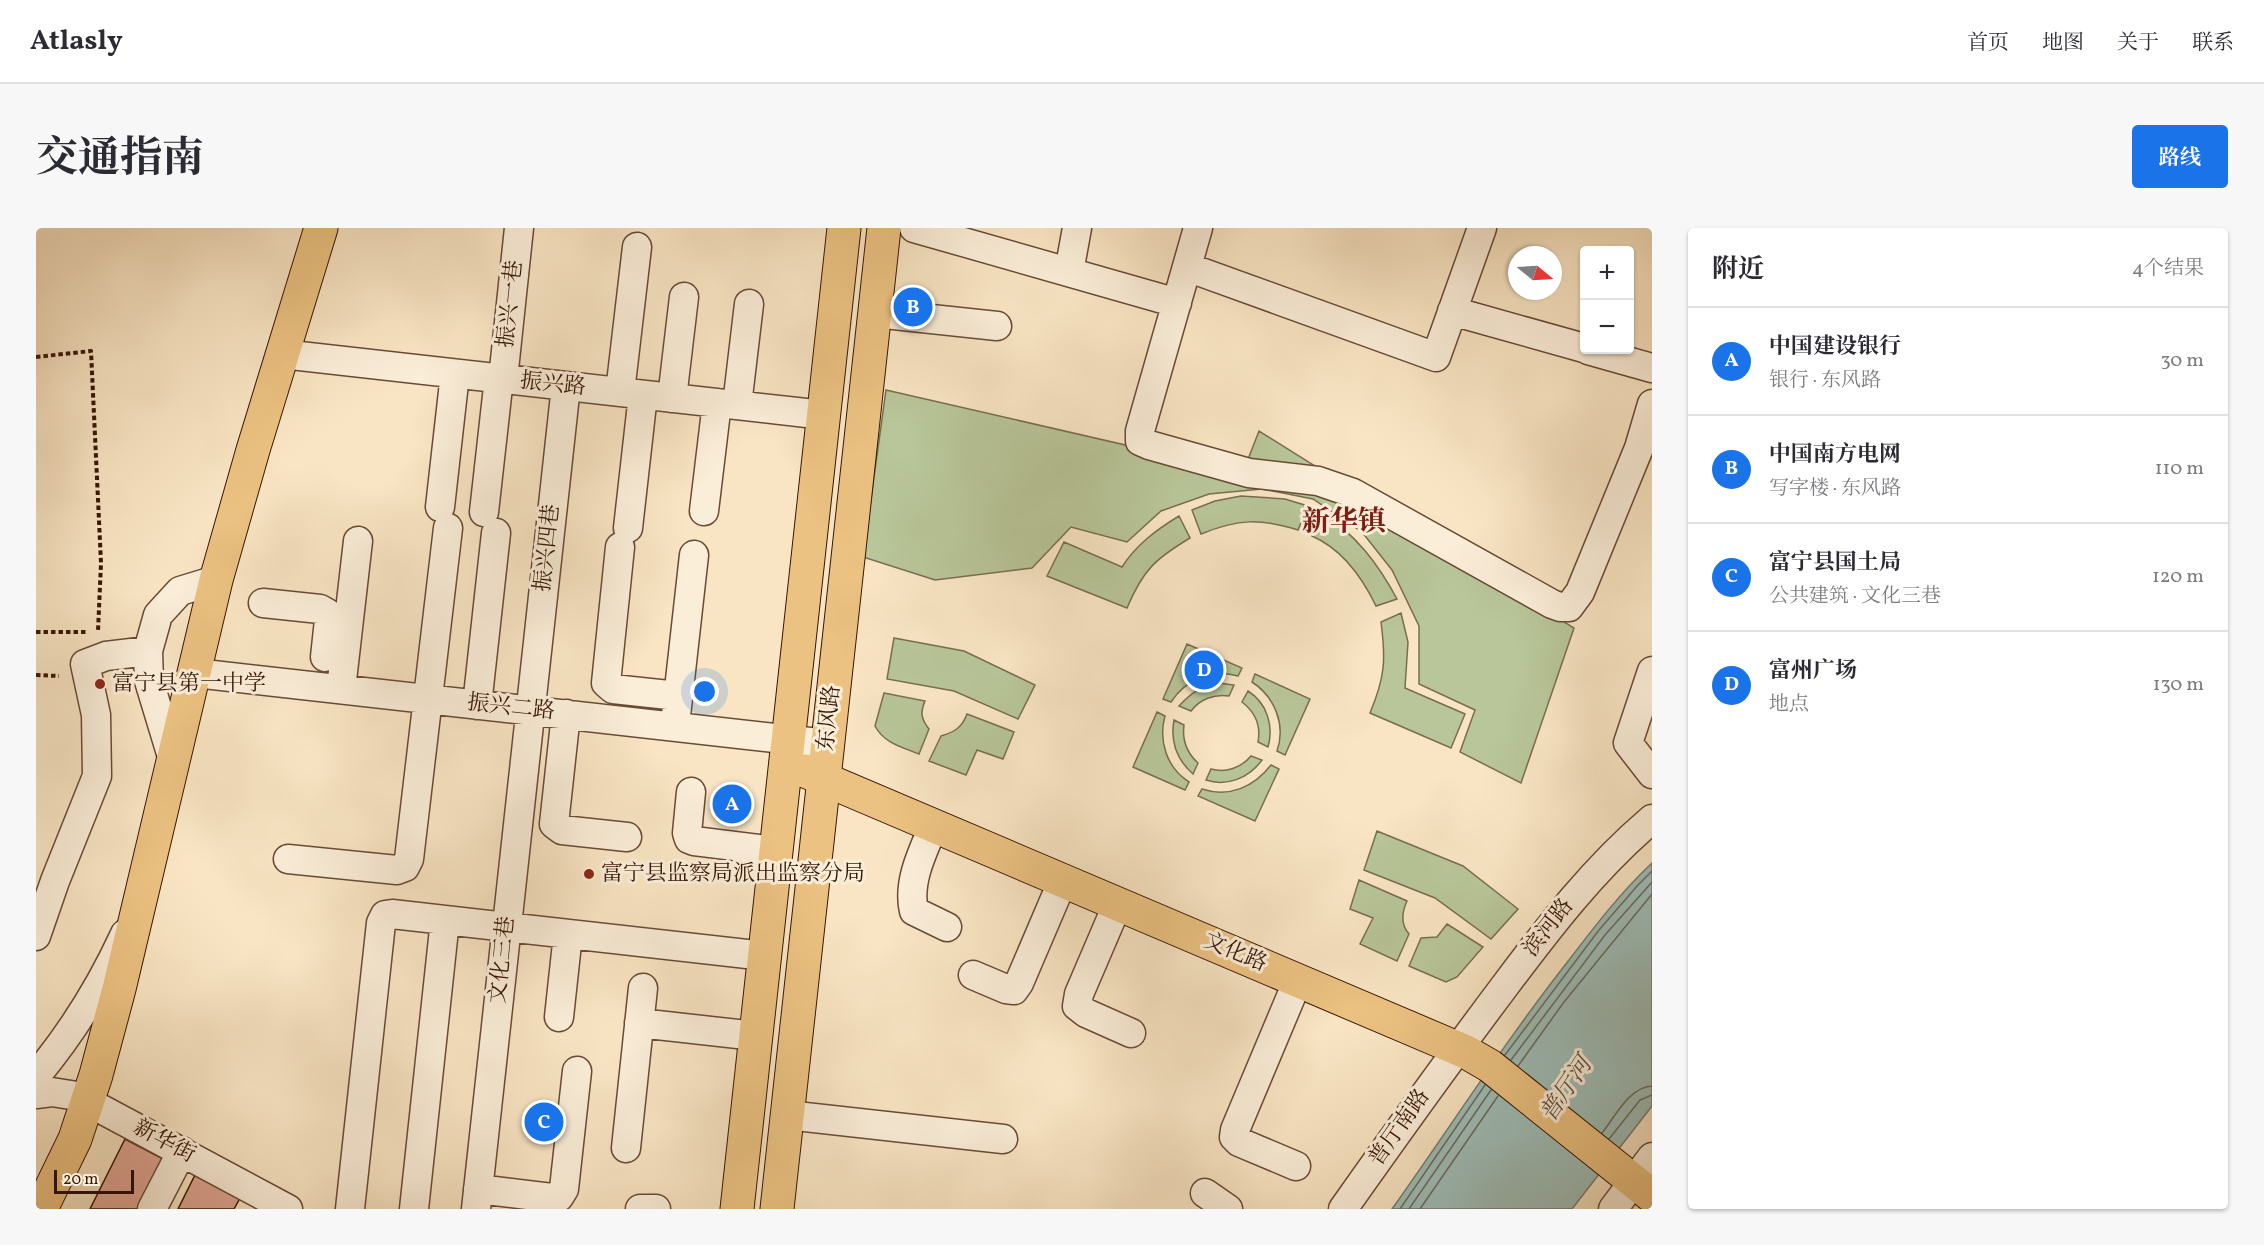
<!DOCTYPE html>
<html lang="zh">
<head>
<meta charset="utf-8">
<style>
	body { margin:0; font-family:Vollkorn,"Noto Serif SC",serif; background:#f7f7f7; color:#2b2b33 }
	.controls { position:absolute; right:18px; top:18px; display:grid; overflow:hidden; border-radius:6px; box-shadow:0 2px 4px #0004 }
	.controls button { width:54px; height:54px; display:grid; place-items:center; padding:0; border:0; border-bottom:2px solid #e1e1e2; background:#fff; color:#2b2b33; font:30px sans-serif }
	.compass { position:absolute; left:1472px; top:18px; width:54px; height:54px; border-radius:50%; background:#fff; box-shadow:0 2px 4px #0004; rotate:108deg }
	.scale { position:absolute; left:18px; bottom:15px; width:80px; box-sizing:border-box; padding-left:6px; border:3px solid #371605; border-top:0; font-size:16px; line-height:21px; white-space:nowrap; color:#371605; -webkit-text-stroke:4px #fbeed9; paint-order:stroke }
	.you { position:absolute; left:669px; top:464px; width:21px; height:21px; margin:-15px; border:4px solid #fff; border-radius:50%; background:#1a73e8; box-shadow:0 0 0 9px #1a73e833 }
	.badge { display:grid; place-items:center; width:39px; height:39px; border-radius:50%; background:#1a73e8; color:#fff; font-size:20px; font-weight:700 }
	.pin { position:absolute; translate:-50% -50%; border:3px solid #fff; box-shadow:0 2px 6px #0006 }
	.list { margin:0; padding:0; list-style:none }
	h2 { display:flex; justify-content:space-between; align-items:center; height:78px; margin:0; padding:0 24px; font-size:26px }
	h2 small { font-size:20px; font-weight:400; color:#7c7c81 }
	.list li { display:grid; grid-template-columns:39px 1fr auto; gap:18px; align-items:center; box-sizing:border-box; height:108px; padding:0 24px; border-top:2px solid #e1e1e2 }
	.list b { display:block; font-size:22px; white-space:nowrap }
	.list p { margin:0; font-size:20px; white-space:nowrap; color:#7c7c81 }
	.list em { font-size:20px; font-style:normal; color:#7c7c81 }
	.map { position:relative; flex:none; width:1616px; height:981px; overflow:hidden; border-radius:6px }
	header { display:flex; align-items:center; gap:36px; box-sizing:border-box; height:84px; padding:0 30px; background:#fff; border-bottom:2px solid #e1e1e2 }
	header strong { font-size:28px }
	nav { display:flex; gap:33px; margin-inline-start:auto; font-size:21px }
	.intro { display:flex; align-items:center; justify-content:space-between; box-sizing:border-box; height:144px; padding:0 36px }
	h1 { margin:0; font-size:42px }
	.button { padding:15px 27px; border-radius:6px; background:#1a73e8; color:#fff; font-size:21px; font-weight:700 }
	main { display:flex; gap:36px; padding:0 36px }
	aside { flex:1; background:#fff; border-radius:6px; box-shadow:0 2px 4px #0004 }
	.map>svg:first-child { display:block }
	.green { fill:#b8c699; stroke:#786e4f; stroke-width:1.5 }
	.water { fill:#9ebeb9; stroke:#757b71; stroke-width:1.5 }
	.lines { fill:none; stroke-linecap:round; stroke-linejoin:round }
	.shore { stroke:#6a6a5f; stroke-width:1.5 }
	.building { fill:#dfa593; stroke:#371605; stroke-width:1.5 }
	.minor-casing { stroke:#684a35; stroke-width:31 }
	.major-casing { stroke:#371605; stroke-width:35 }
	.path { stroke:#371605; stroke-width:4; stroke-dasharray:4.5 3; stroke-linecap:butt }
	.minor { stroke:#fbeed9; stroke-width:28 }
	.major { stroke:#ecc282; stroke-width:33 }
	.poi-dot { fill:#8f2418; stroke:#fbeed9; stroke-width:2 }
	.labels { text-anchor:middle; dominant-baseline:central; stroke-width:6; stroke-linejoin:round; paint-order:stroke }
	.street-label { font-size:22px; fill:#371605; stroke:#fbeed9 }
	.poi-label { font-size:22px; fill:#371605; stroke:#fbeed9; text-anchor:start }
	.water-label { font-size:24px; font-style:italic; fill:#5b5144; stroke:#fbeed9 }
	.district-label { font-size:28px; font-weight:bold; fill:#7a1f14; stroke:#fbeed9 }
</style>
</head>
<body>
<header>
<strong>Atlasly</strong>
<nav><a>首页</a><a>地图</a><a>关于</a><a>联系</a></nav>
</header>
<div class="intro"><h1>交通指南</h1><a class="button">路线</a></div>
<main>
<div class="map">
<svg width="1616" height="981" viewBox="0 0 1616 981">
	<rect width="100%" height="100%" fill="#f9e5c4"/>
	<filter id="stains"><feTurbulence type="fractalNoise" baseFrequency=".00333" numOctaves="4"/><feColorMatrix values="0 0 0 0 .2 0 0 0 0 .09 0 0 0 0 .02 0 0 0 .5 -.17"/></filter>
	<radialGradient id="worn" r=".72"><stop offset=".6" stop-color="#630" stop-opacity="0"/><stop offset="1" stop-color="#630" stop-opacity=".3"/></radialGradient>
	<path class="green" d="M850 162 1207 244 1223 203 1538 400 1485 555 1424 524 1439 482 1383 456V398L1356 342 1326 304 1277 271 1226 261 1173 266 1125 283 1091 314 1035 299 996 340 899 352 827 329Z
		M1205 268 1249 271 1272 278 1262 302C1224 290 1202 291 1165 306L1156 282 1179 273Z
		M1285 284C1320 307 1341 334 1361 371L1340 378C1326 349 1306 321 1276 308Z
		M1143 288 1154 310C1119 331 1107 342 1091 380L1011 348 1028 314 1086 339C1100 317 1120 302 1143 288Z
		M1365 385 1372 414 1369 460 1429 486 1415 520 1334 485C1349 449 1350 432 1345 394Z
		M858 410 928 423 999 457 982 491 918 463 851 451Z
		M1151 416 1206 440 1202 448C1176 441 1150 451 1135 474L1127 471Z
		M1219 446 1274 471 1249 527 1241 523C1250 497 1239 469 1216 454Z
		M1183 455 1198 457 1193 468C1178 466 1164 471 1155 483L1143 478C1155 465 1166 457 1183 455Z
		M1212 463C1231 475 1238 498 1232 519L1222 514C1225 498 1219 484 1206 474Z
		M848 465 889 473C884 484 885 491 893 501L883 526C865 519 848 515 839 498Z
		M1121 484 1129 488C1122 513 1131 540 1153 554L1149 562 1097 539Z
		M931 486 978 504 967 531 941 522 930 547 893 533 905 508C918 504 926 500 931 486Z
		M1138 492 1148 497C1146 512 1151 525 1162 535L1157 546C1140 531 1134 514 1138 492Z
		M1215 528 1226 532C1213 550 1191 559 1170 552L1175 541C1190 545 1205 540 1215 528Z
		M1235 537 1243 541 1219 593 1162 568 1166 561C1193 570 1218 559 1235 537Z
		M1341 603 1427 638 1482 681 1455 711 1399 670 1328 642Z
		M1323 652 1371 673C1366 684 1364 696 1373 706L1361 733 1324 716 1337 690 1314 681Z
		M1411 696 1447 719 1421 749 1410 754 1373 738 1385 710 1401 709Z"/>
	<path class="water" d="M1616 635V878L1536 981H1356C1415 898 1470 812 1533 732 1559 698 1585 664 1616 635Z"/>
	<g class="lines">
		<path class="shore" d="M1469 827 1563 702 1602 657 1616 643
			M1475 832 1569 707 1616 654
			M1482 838 1528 774 1616 666
			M1566 905C1579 889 1593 859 1616 858
			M1573 911 1604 872 1616 867
			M1364 981 1449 857
			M1373 981 1455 862
			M1384 981 1462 868"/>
	</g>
	<path class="building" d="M89 911 135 935 112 981H54Z
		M159 947 204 970 198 981H142Z"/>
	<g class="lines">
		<defs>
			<path id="minor" d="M878 0 1141 75
				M1162 0 1104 203V213L1113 217 1213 245 1282 253 1317 265 1516 376 1524 379H1533L1544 364 1603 220 1616 176
				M1151 39 1400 129 1446 0
				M1033 44 1041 0
				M1416 83 1548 120
				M839 85 961 98
				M1552 122 1616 140
				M246 126 788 187
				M467 151 483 0
				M584 164 601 19
				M636 170 648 69
				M701 177 713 76
				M404 279 419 146
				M668 283 681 175
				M448 284 463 150
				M592 300 607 167
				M584 319 570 455 577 461 642 468
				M227 375 284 381 291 385 293 392 289 429
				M1616 443 1592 515 1616 546
				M159 445 792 516
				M305 461 322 313
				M441 477 460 305
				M530 486 518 596 526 602 591 609
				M640 488 658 327
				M137 532 113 453 112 423 122 387 144 363 180 352
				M655 564 651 605 653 611 658 613 740 623
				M898 597C887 623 871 654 878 683L911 699
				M252 631 361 642 369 639 373 631 412 300
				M1082 675 1043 766 1041 778 1050 785 1095 805
				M0 708 19 653 61 548 60 487 49 436 70 428 112 423
				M937 747 970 761 978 762 983 755 1027 652
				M523 789 532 706
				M603 795 720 808
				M0 848C35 806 66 756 89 706
				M0 866 16 864 41 868 252 981
				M751 887 967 911
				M590 920 607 760
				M1260 938 1203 914 1198 909 1199 902 1262 752
				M442 961 516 970 523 969 528 961 541 843
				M1169 965 1192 981
				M116 981 146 923
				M314 981 345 695 349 687 356 686 729 728
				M378 981 409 692
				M440 981 530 158
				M604 981H620
				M1307 981C1360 906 1413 832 1468 759 1513 699 1558 640 1616 591
				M1577 981 1616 929"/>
			<path id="major" d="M769 543 1430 824 1454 838 1616 968
				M5 981 39 911 60 847 83 761 180 352 217 222 285 0
				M701 981 808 0
				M741 981 848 0"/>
		</defs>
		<use href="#minor" class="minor-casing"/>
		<use href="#major" class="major-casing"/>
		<path class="path" d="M0 129 55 123 65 335 62 403
			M0 404H50
			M0 447 23 448"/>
		<use href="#minor" class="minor"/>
		<use href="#major" class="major"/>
	</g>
	<g class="poi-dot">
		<circle cx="64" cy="456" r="6"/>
		<circle cx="553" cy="646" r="6"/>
	</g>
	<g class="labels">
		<g class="street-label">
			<text transform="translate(475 76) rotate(-84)">振兴一巷</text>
			<text transform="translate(517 157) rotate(6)">振兴路</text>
			<text transform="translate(512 320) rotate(-84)">振兴四巷</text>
			<text transform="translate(475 480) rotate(6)">振兴二路</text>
			<text transform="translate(794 490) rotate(-84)">东风路</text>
			<text transform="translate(1513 700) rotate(-52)">滨河路</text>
			<text transform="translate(1199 725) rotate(23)">文化路</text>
			<text transform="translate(467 732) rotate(-84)">文化三巷</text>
			<text transform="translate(1364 900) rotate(-55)">普厅南路</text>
			<text transform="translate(128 914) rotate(28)">新华街</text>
		</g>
		<g class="poi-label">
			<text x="76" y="456">富宁县第一中学</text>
			<text x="565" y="646">富宁县监察局派出监察分局</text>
		</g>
		<g class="water-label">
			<text transform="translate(1531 862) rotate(-56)">普厅河</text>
		</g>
		<g class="district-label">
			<text x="1308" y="294">新华镇</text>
		</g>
	</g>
	<rect width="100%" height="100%" filter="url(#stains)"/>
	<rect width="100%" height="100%" fill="url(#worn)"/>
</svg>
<div class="controls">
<button>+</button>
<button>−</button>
</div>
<svg class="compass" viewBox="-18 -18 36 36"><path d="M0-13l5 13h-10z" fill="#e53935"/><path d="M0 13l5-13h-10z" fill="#7c7c81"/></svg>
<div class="scale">20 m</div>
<div class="you"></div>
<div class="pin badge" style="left:696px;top:576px">A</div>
<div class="pin badge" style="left:877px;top:79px">B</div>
<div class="pin badge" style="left:508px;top:894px">C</div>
<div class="pin badge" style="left:1168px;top:442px">D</div>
</div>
<aside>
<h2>附近<small>4个结果</small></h2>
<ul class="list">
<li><span class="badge">A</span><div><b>中国建设银行</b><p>银行 · 东风路</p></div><em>30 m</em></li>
<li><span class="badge">B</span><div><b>中国南方电网</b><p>写字楼 · 东风路</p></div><em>110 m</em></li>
<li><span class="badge">C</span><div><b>富宁县国土局</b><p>公共建筑 · 文化三巷</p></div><em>120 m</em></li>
<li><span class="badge">D</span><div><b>富州广场</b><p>地点</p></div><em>130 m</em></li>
</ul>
</aside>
</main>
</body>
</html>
